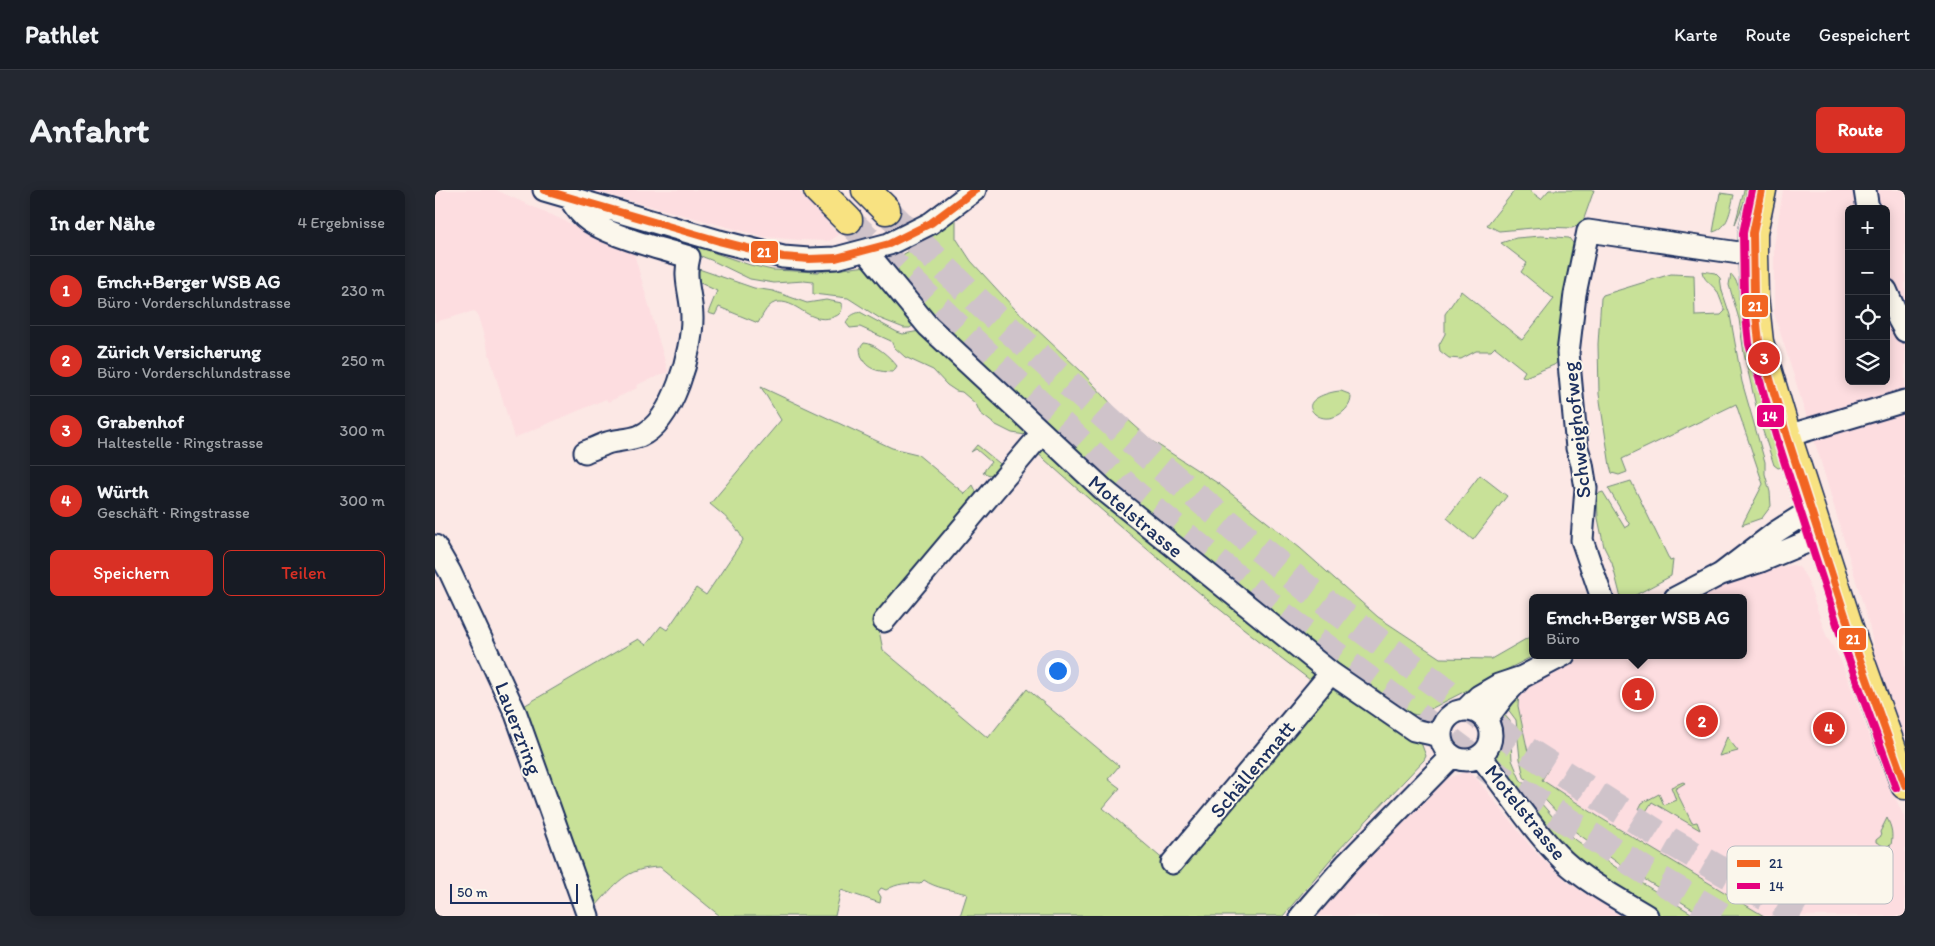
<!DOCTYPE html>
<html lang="de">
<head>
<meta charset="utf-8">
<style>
	body { margin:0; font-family:Itim,sans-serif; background:#242831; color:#f1f3f6 }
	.controls { position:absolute; right:15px; top:15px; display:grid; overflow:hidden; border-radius:8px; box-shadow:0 2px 12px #0003 }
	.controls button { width:45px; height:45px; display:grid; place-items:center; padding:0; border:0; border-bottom:1px solid #363941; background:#171b24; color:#f1f3f6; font:25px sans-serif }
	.scale { position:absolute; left:15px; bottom:12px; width:128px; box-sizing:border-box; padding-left:5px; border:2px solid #1b2f5e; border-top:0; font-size:14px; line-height:18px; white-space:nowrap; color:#1b2f5e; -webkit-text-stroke:4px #fbf7ec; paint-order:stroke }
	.you { position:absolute; left:622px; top:480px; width:18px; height:18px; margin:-12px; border:4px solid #fff; border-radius:50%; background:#1a73e8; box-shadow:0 0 0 8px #1a73e833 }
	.badge { display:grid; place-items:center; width:32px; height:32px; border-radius:50%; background:#d93025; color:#fff; font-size:16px; font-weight:700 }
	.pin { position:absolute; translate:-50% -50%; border:2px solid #fff; box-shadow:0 1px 5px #0006 }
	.popup { position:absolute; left:1094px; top:404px; width:218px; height:65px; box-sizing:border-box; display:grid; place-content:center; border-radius:8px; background:#171b24; filter:drop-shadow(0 1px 4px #0005); font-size:16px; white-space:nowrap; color:#9ea1a6 }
	.popup b { font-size:19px; color:#f1f3f6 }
	.popup::after { content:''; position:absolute; left:50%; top:100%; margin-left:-10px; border:10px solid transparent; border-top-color:#171b24 }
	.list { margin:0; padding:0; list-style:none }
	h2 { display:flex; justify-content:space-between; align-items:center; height:65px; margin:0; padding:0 20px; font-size:21px }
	h2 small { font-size:16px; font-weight:400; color:#9ea1a6 }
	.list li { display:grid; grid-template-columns:32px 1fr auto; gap:15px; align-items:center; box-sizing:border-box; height:70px; padding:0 20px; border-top:1px solid #363941 }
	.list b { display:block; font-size:19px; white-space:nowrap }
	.list p { margin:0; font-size:16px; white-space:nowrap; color:#9ea1a6 }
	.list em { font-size:16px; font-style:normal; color:#9ea1a6 }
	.actions { display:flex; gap:10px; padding:15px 20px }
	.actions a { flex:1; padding:11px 0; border:1px solid #d93025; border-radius:8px; text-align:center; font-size:18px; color:#d93025 }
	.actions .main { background:#d93025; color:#fff }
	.icon { flex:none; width:28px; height:28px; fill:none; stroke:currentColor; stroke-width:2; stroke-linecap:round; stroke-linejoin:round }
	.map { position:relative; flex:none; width:1470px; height:726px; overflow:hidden; border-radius:8px }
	header { display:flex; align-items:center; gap:30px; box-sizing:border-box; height:70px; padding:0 25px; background:#171b24; border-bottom:1px solid #363941 }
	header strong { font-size:24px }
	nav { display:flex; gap:28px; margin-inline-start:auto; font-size:18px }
	.intro { display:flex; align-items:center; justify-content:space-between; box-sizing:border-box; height:120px; padding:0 30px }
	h1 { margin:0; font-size:35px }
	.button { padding:12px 22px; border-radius:8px; background:#d93025; color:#fff; font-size:18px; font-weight:700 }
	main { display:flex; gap:30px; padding:0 30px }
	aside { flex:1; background:#171b24; border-radius:8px; box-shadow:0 2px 12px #0003 }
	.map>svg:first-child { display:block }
	.built { fill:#fddde0; fill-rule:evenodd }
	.green { fill:#c8e198; stroke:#72887b }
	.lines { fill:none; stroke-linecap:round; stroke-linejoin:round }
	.highway-tunnel { stroke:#cfc3ca; stroke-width:28; stroke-dasharray:28 14; stroke-linecap:butt }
	.minor-casing { stroke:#1b2f5e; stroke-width:25 }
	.major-casing { stroke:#1b2f5e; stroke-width:31 }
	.highway-casing { stroke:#1b2f5e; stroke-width:31 }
	.minor { stroke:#fbf7ec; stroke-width:21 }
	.major { stroke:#f8e281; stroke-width:28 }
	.highway { stroke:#f8e281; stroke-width:28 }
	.bus-1-casing { stroke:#fbf7ec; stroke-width:11 }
	.bus-2-casing { stroke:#fbf7ec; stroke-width:11 }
	.bus-1 { stroke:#f26522; stroke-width:8 }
	.bus-2 { stroke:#e5007d; stroke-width:8 }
	.labels { text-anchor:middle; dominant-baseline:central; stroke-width:4; stroke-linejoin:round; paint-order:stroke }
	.street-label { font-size:21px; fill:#1b2f5e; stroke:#fbf7ec }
	.key { fill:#fbf7ec; stroke:#b8bbc1; stroke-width:1 }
	.key-label { font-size:14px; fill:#1b2f5e }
	.line-badge { stroke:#fbf7ec; stroke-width:2 }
	.badge-label { font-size:14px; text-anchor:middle; font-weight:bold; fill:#fff }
</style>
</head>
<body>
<header>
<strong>Pathlet</strong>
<nav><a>Karte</a><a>Route</a><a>Gespeichert</a></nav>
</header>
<div class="intro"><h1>Anfahrt</h1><a class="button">Route</a></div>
<main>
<aside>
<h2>In der Nähe<small>4 Ergebnisse</small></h2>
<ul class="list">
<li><span class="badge">1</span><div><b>Emch+Berger WSB AG</b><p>Büro · Vorderschlundstrasse</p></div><em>230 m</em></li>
<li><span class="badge">2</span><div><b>Zürich Versicherung</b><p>Büro · Vorderschlundstrasse</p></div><em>250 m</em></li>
<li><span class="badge">3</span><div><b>Grabenhof</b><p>Haltestelle · Ringstrasse</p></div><em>300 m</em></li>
<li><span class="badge">4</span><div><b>Würth</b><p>Geschäft · Ringstrasse</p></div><em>300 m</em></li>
</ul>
<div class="actions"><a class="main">Speichern</a><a>Teilen</a></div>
</aside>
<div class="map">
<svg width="1470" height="726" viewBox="0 0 1470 726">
	<rect width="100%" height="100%" fill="#fce8e5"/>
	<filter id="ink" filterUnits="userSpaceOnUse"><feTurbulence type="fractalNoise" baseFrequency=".02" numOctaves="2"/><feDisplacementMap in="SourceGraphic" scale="10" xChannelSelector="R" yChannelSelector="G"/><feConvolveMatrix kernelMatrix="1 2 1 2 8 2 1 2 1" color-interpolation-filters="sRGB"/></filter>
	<g filter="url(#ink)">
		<path class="built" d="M0 0H61L170 49 198 60 233 182 206 193 201 196 202 198 173 212 171 209 79 248 42 123 39 121 0 132Z
			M155 0H363L404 45 394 51 366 50 330 47Z
			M1348 0H1470V566L1442 481 1435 438 1385 269 1339 123V56ZM1414 19H1451V191H1414Z
			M1357 375 1362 376 1365 378 1372 389 1391 445 1406 471 1447 579 1470 629V726H1328L1164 627 1106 590 1096 576 1083 516 1084 503 1094 492 1146 465H1308V408H1257L1275 399 1315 384Z
			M1032 581 1043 590 1097 658 1112 673 1134 693 1186 726H876L997 594 1001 598 1014 588Z"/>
		<path class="green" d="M1080 0H1094L1106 9 1114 0H1159L1147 34 1137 38 1109 37 1064 41 1052 35Z
			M1309 0H1314L1300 34Z
			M1285 3 1299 5C1295 20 1294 38 1278 42Z
			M161 25 251 50 280 63 315 75 337 80 383 82 432 76 482 132 475 138H469L446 129 413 108 378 104V92L369 91 339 93 315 89 276 70Z
			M521 29V48L536 71 580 119 647 182 681 219 717 251 784 294 865 358 943 427 1005 468 1056 469 1098 445V465H1100L984 525C965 524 955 507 940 498 821 422 713 325 609 229 574 197 537 165 505 130 493 118 479 105 470 91 466 84 462 78 458 71L460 69 476 60 479 54Z
			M1106 46 1134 48 1141 57 1131 130H1125L1123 161 1124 171 1119 175 1090 187 1087 186 1090 181 1060 157 1056 161H1041L1026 169 1014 168 1005 161 1004 155 1010 144V124L1026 101 1087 150 1119 109 1086 82 1092 73 1066 53 1081 48Z
			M261 78 319 98 338 101 372 113 391 110 407 113C408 119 406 124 401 126 376 137 364 111 344 112 333 112 328 125 323 133L284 117 280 125 273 123 282 101 261 91Z
			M1267 81 1280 83 1285 88 1287 101 1295 125 1307 192 1330 272V284L1335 302 1336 316 1327 328 1307 335 1328 294 1301 214 1187 269 1192 282 1184 285 1177 283 1175 276 1164 204 1163 154 1166 108 1168 105 1236 84 1259 85 1260 126 1286 125 1290 121C1287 114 1285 107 1282 101 1277 94 1268 90 1267 81Z
			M1296 84C1307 96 1307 112 1309 127 1315 179 1331 227 1347 277L1343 278 1339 275 1324 229 1309 164 1304 129 1294 95Z
			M425 122 462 142 468 144 485 141 593 241 591 245 577 243 559 234 545 223 541 214 527 202 521 201 512 195 498 180 470 167 459 157 456 151 425 137 415 138 411 133C414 126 418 124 425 122Z
			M429 153C440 153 456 168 462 176L458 182C441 182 426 178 425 158Z
			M326 197 457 258 482 264 530 304 538 295 541 301V306L441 426 448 460 553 548 592 499 684 576 673 589 685 598 668 618 738 678 895 498 950 533 960 541 985 550 991 566 989 570 900 664 848 726H525L532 704C517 700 500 698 489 690L485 694C472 693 463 693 451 700L446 698 443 702 446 707 445 713 406 700 400 726H285L225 677C190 678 181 694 160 717L87 517 203 449 211 455 226 436 232 440 261 398 271 405 308 350C302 335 288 325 275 314L346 230Z
			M906 201 914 204 916 207C916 222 893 235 880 224 864 210 896 201 906 201Z
			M542 255 569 277C562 283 557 288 548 282L556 272 541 259 536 262Z
			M605 257H612L882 483 879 493C782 420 690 342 600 261Z
			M1045 285 1072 306 1038 350 1012 328Z
			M1196 291 1235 371 1238 370 1236 386 1195 408H1186L1177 373 1169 357 1163 328 1162 304 1168 302 1190 338 1195 335 1173 298Z
			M1084 503 1083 516 1096 576 1109 573 1114 578 1107 590 1164 627 1329 726H1269L1183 673 1138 640 1089 587 1085 569 1081 530 1069 514Z
			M1065 520 1075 531 1077 570 1085 589 1125 635 1141 650 1182 678 1261 726H1227L1141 671 1113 642 1064 576 1061 561Z
			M1292 547 1303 561 1284 566Z
			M1248 592 1250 593 1240 599 1257 633 1262 632 1265 640 1217 612 1210 623 1204 619 1207 613 1224 604 1229 615 1241 610 1236 597Z
			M1452 628C1457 638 1458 644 1456 655L1450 657 1441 652V650L1446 646 1445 642Z
			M1332 659H1354L1360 673 1381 680 1387 690 1385 695C1376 697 1348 679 1340 672 1337 669 1335 663 1332 659Z"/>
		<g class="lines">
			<path class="highway-tunnel" d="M451 20 546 114 726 277 873 399 1086 557 1231 649 1366 726
				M413 30 528 142 702 306 843 422 1064 587 1212 682 1287 726"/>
			<defs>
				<path id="minor" d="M109 0 284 51 348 67 374 69 401 68 454 54 496 33 540 0
					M1430 0 1433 19
					M134 7C139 16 145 25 154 31 178 47 226 59 254 67 248 89 257 106 257 128 257 161 239 231 205 246 195 250 182 250 172 253 165 256 157 259 150 262
					M431 61 493 136 670 301 896 483 979 540 1006 546
					M1451 100 1464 130 1470 141
					M1352 246 1470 211
					M0 356 15 382 81 524 153 726
					M1167 408 1147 350 1151 298 1147 274 1142 258 1133 163 1140 104 1153 41 1318 65
					M1240 408 1286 384 1341 342 1363 328 1381 336 1372 352 1326 371 1286 384
					M449 431 607 243
					M1006 545a25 25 0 1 1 50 0a25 25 0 1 1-50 0Z
					M1030 520 1044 506 1063 495 1087 487 1129 465
					M1051 530 1069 506 1084 490
					M1045 566C1073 600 1097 640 1129 671 1153 693 1184 709 1212 726
					M737 673 896 483
					M866 726 911 674 1017 566"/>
				<path id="major" d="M1327 0 1318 43V65L1319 106 1324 152 1352 246 1419 453 1470 595"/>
				<path id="highway" d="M383 0 413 30
					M431 0 451 20"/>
			</defs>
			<use href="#minor" class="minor-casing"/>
			<use href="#major" class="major-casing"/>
			<use href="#highway" class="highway-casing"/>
			<use href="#minor" class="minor"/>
			<use href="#major" class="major"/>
			<use href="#highway" class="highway"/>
			<defs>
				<path id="bus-1" d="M109 0 284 51 348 67 374 69 401 68 454 54 496 33 540 0
					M1327 0 1318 43 1319 106 1324 152 1352 246 1419 453 1470 595"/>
				<path id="bus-2" d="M1317 0 1308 43 1309 106 1314 154 1342 249 1409 456 1461 598"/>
			</defs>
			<use href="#bus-1" class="bus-1-casing"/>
			<use href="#bus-2" class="bus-2-casing"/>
			<use href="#bus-1" class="bus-1"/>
			<use href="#bus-2" class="bus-2"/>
		</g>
	</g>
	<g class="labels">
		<g class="street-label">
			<text transform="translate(1141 240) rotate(-96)">Schweighofweg</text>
			<text transform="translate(701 326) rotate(40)">Motelstrasse</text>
			<text transform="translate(84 538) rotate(69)">Lauerzring</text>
			<text transform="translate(817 579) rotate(-50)">Schällenmatt</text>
			<text transform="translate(1091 622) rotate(51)">Motelstrasse</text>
		</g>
	</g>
	<rect x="1292" y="656" width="166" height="58" rx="8" class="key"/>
	<rect x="1302" y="670" width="23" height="7" fill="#f26522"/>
	<rect x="1302" y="693" width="23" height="6" fill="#e5007d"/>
	<g class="key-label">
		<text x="1334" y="678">21</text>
		<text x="1334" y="701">14</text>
	</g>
	<g class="line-badge">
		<rect x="315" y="50" width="29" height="24" rx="5" fill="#f26522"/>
		<rect x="1306" y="104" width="28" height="24" rx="5" fill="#f26522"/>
		<rect x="1321" y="214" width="29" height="24" rx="5" fill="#e5007d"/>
		<rect x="1403" y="437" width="29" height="24" rx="5" fill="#f26522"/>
	</g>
	<g class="badge-label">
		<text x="329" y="67">21</text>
		<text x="1320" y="121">21</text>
		<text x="1335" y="231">14</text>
		<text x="1418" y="454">21</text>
	</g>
</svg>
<div class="controls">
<button>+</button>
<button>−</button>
<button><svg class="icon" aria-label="locate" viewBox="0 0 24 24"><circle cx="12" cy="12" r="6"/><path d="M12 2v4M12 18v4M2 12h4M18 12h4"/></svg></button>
<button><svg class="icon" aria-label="layers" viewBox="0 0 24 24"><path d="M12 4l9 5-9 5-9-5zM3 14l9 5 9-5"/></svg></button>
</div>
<div class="scale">50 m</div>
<div class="you"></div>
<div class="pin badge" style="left:1203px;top:504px">1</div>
<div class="popup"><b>Emch+Berger WSB AG</b>Büro</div>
<div class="pin badge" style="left:1267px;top:531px">2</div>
<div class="pin badge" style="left:1329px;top:168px">3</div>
<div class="pin badge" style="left:1394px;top:538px">4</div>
</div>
</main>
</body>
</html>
